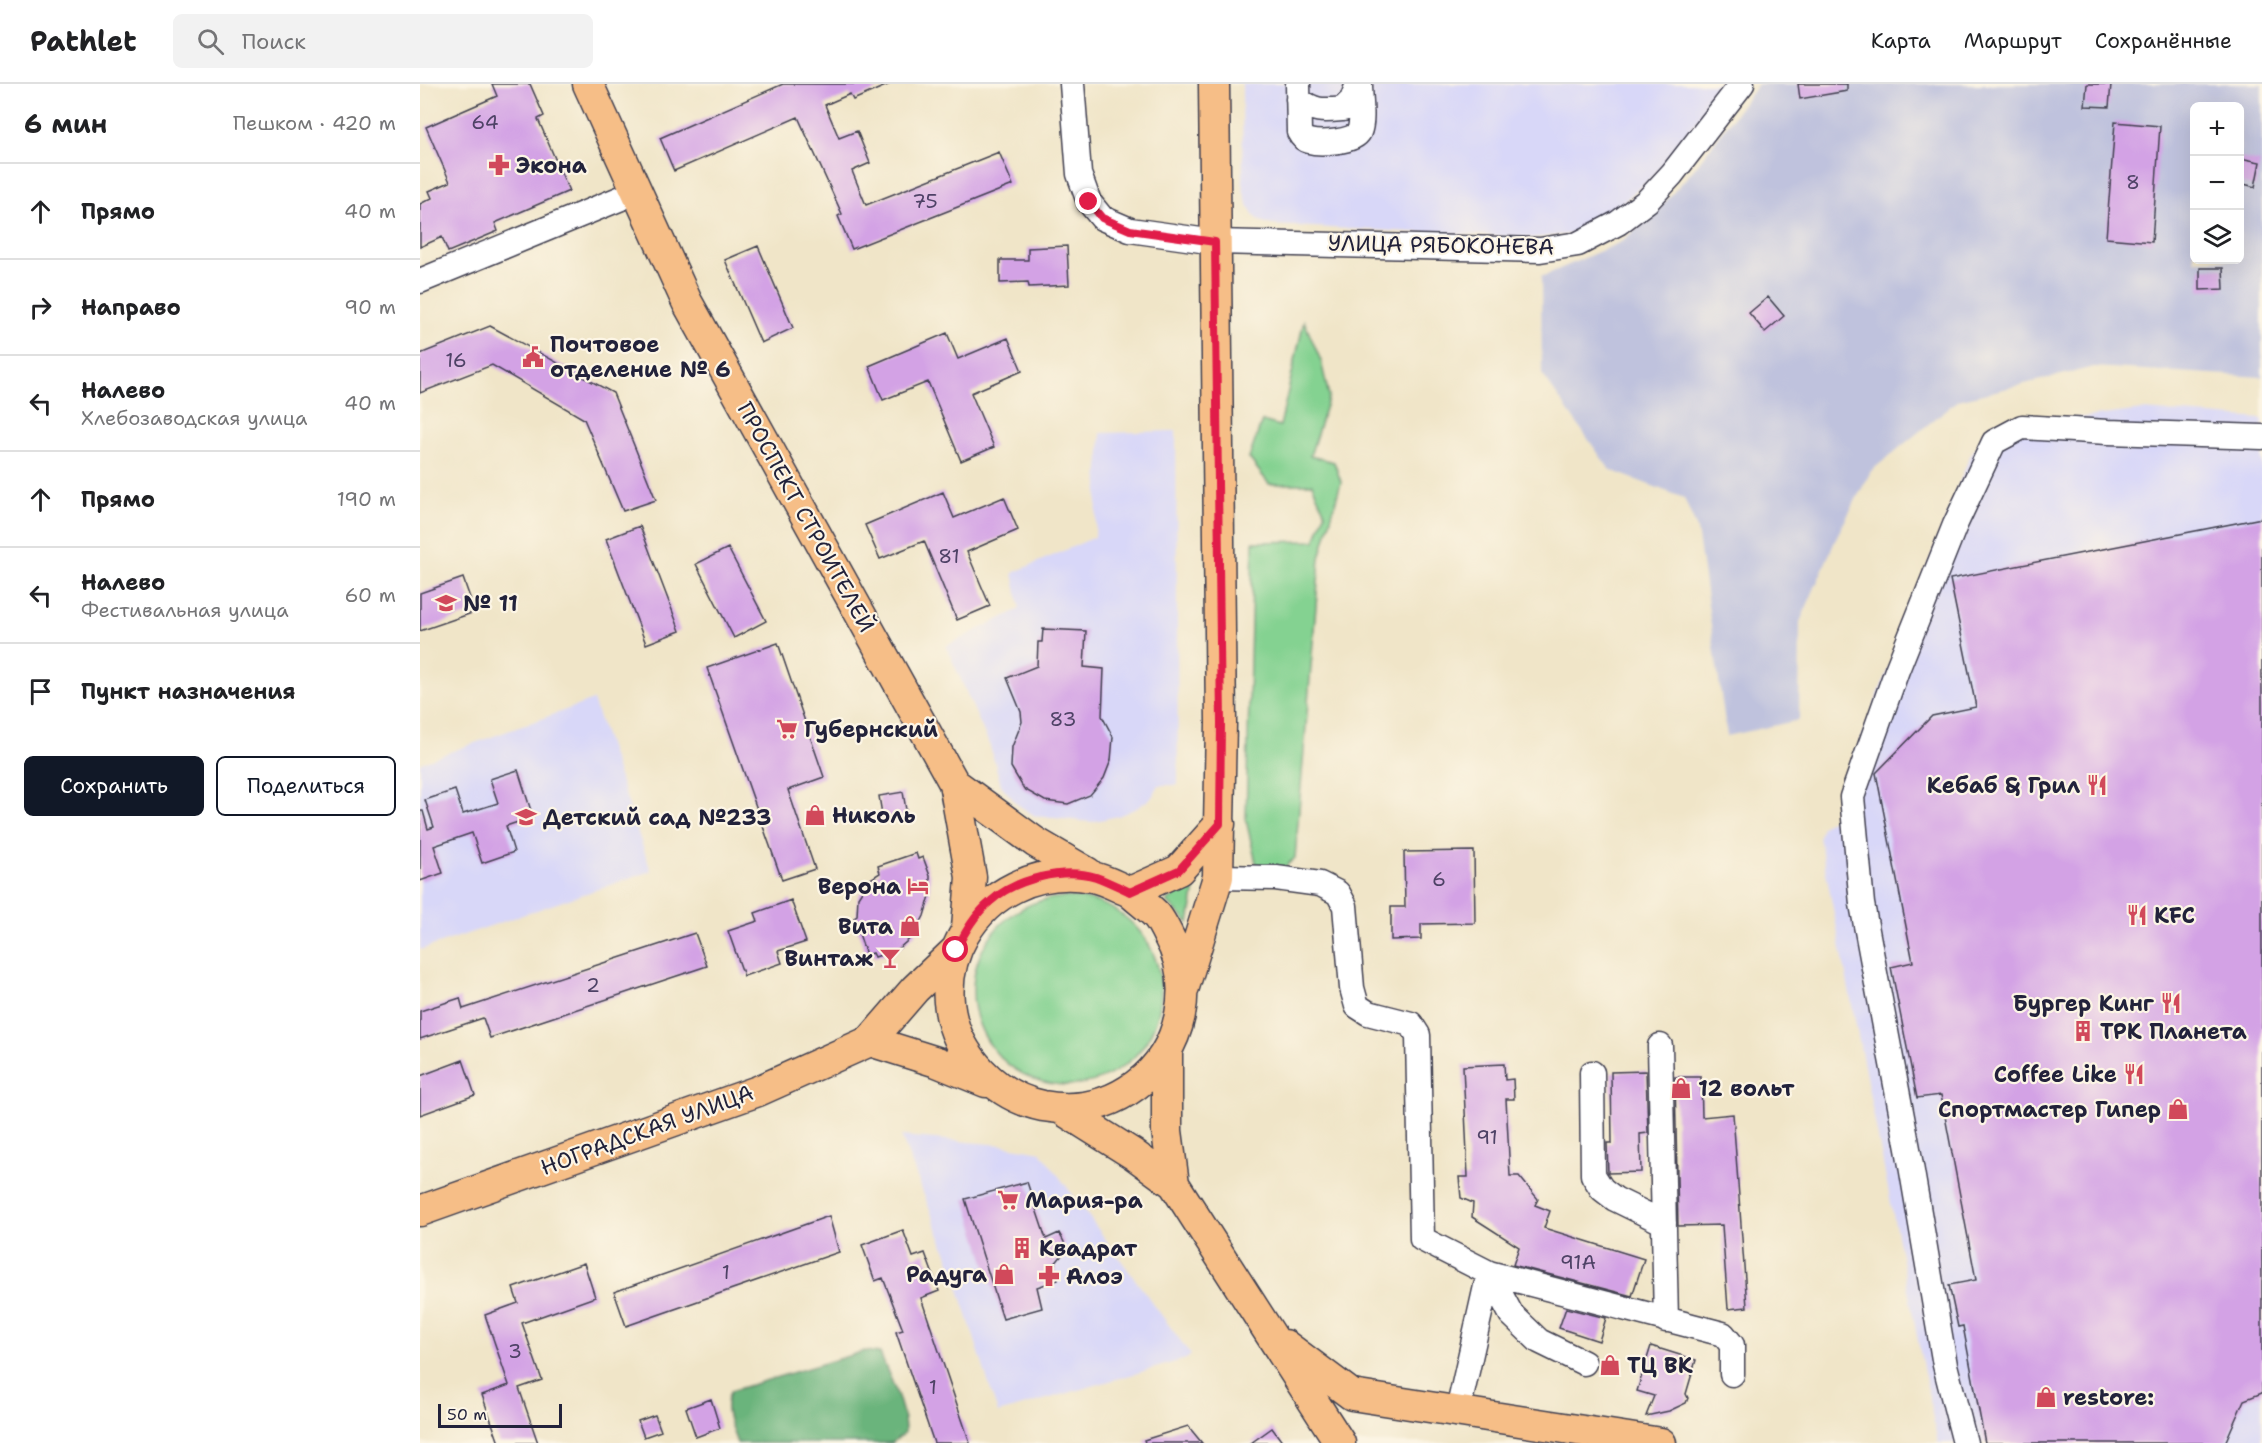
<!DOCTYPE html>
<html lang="ru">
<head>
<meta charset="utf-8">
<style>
	body { margin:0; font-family:"Shantell Sans",sans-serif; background:#f2f2f2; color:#202124 }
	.controls { position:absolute; right:18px; top:18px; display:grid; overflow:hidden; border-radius:9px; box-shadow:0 6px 24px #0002 }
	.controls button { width:54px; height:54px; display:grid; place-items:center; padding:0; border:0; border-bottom:2px solid #e0e0e0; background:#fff; color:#202124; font:30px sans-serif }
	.scale { position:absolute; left:18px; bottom:15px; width:124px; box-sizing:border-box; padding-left:6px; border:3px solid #22223b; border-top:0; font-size:16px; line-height:21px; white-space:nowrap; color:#22223b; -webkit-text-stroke:4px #fcf5e5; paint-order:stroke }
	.stop { position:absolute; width:18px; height:18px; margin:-14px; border:4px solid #e11d48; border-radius:50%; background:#fff }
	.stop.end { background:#e11d48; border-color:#fff; box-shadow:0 2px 6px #0008 }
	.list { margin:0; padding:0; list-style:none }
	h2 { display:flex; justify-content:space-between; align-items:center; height:78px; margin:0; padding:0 24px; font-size:26px }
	h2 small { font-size:20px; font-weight:400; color:#757577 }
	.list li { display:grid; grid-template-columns:39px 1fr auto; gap:18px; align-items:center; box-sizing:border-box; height:96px; padding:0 24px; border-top:2px solid #e0e0e0 }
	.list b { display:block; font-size:22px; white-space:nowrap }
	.list p { margin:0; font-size:20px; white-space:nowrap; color:#757577 }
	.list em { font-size:20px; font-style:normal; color:#757577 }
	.actions { display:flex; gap:12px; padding:18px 24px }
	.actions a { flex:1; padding:14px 0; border:2px solid #111827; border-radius:9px; text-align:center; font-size:21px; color:#111827 }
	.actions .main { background:#111827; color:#fff }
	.icon { flex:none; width:33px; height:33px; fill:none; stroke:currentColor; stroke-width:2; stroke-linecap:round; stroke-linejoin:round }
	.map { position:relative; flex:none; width:1842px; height:1359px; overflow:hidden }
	header { display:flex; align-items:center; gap:36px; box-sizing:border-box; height:84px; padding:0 30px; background:#fff; border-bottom:2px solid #e0e0e0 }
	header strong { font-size:28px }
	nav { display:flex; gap:33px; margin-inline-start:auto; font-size:21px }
	.search { width:420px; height:54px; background:#f2f2f2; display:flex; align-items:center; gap:15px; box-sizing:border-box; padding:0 21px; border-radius:9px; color:#757577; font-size:22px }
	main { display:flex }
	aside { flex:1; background:#fff }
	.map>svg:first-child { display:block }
	.built { fill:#d8d7f8 }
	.industrial { fill:#bfc2dd; fill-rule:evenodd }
	.green { fill:#84d291; stroke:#537a66; stroke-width:1.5 }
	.forest { fill:#6bb47b; stroke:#466b5b; stroke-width:1.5 }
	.building { fill:#d3a2e5 }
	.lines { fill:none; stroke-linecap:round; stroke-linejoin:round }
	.minor-casing { stroke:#413f50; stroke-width:27 }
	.major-casing { stroke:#413f50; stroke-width:33 }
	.minor { stroke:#fff; stroke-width:24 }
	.major { stroke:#f6be87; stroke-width:30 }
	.route { stroke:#e11d48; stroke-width:8 }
	.labels { text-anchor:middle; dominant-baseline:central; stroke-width:4.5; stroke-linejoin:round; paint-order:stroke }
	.number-label { font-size:20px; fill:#4e4266 }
	.poi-label { font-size:22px; font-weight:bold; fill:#22223b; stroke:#fcf5e5; text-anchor:start }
	.street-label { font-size:22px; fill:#22223b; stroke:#fcf5e5 }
</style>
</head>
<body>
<header>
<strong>Pathlet</strong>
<div class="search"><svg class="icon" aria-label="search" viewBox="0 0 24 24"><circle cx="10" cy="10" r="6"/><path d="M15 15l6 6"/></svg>Поиск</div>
<nav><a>Карта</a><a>Маршрут</a><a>Сохранённые</a></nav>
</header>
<main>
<aside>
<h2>6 мин<small>Пешком · 420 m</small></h2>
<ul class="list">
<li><svg class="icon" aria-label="ahead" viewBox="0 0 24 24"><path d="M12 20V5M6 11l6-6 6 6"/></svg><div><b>Прямо</b></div><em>40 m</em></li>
<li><svg class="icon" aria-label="right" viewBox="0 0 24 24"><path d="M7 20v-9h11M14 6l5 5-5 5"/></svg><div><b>Направо</b></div><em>90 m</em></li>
<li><svg class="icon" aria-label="left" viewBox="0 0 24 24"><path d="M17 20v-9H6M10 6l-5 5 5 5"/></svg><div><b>Налево</b><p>Хлебозаводская улица</p></div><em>40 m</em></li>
<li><svg class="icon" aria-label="ahead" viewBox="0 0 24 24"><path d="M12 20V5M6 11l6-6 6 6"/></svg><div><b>Прямо</b></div><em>190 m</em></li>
<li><svg class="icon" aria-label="left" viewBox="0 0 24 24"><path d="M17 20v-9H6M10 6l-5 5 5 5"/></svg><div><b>Налево</b><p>Фестивальная улица</p></div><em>60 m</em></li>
<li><svg class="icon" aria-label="arrive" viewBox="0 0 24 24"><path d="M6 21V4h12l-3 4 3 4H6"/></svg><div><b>Пункт назначения</b></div></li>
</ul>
<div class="actions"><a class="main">Сохранить</a><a>Поделиться</a></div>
</aside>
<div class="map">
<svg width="1842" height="1359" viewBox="0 0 1842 1359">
	<rect width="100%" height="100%" fill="#fcf5e5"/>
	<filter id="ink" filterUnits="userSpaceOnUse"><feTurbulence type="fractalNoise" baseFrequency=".0167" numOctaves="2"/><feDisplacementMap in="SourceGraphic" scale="12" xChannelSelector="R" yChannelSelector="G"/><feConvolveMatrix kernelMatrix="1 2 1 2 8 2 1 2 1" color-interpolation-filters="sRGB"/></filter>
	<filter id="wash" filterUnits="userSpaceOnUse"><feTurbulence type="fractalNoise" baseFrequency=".008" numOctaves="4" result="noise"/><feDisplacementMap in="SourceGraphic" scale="24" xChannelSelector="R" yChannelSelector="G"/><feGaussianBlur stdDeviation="1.35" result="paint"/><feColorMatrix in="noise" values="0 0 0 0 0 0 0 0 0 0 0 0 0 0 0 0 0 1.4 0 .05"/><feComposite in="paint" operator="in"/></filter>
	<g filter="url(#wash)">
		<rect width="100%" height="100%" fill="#f0e5c8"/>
		<path class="built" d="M822 0H1304L1247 77 1229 96 1175 142 1152 150 1112 154 852 141 840 137 833 130 827 119 823 105Z
			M1723 326 1842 335V1359H1518L1399 753 1402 742 1416 733 1421 708 1549 374 1561 355 1577 346 1609 340Z
			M756 347 758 701H739L732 713 717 724 698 732 671 738 615 732 597 720 581 701 570 662 526 562 600 525 593 489 675 453 681 349Z
			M173 616 231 787 0 866V679Z
			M481 1052 582 1061 621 1068 771 1271 766 1275 578 1329 531 1180Z"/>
		<path class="industrial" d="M1338 0H1842V293L1674 283 1538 316 1451 387 1418 450 1380 538 1379 636 1307 652 1277 445 1264 414 1190 386 1122 290 1121 193 1201 158 1236 128 1274 85ZM1774 22H1820V176H1774Z"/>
		<path class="green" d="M884 237 901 277 909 312 890 372 914 378 921 398 900 474 875 774 861 786 837 783 826 736 833 458 895 457 905 429 892 400H849L829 374 842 337 860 342Z
			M777 791 769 839 747 818Z
			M553 907a94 94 0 1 1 188 0a94 94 0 1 1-188 0Z"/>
		<path class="forest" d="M445 1267 460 1269C469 1293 485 1321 485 1348L472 1359H317C311 1342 301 1323 311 1307Z"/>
		<g id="blocks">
			<path class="building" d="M72 0H110L124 32 118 35 149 107 75 139 78 147 28 168 22 153 0 163V120L12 114 9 107 30 98 6 43 77 12Z
				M363 0H470L433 16 430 10 405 21 419 54 437 47 450 79 432 87 446 121 579 68 593 101 432 165 418 132 422 130 378 33 254 87 240 54Z
				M1378 0H1427V7L1380 15Z
				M1667 0H1691L1689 23 1665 22Z
				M1695 38 1740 42 1732 158 1686 154Z
				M1820 74 1840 78 1835 103 1820 99Z
				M338 162 373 244 341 259 305 176Z
				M647 162 649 201 609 203 608 198 580 199V176H608V164Z
				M1780 184H1803L1804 205 1780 206Z
				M1348 213 1364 232 1345 248 1329 229Z
				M70 242 193 309 236 416 203 427 164 335 72 281 0 309V270Z
				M527 249 538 275 588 254 602 287 551 309 574 363 541 377 508 298 463 316 449 282Z
				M523 408 534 434 584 413 598 446 547 468 570 522 537 536 504 457 460 475 445 441Z
				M1842 434V1309L1824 1316 1805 1359H1565L1543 1242 1538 1243 1529 1201 1556 1196 1521 1011 1497 1014 1471 883 1493 878 1456 689 1512 632 1556 623 1530 495Z
				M220 442 260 547 226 560 186 455Z
				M308 464 346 537 314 554 276 480Z
				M43 494 55 528 0 547V509Z
				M623 545 666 547 664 583 684 585 682 632 693 653 691 676 684 694 670 711 648 720 625 717 604 705 591 683 592 663 602 638 601 628 587 594 617 582 618 558H622Z
				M358 559 404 693 368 706 395 785 362 796 287 584Z
				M98 686 113 733 86 742 94 768 62 779 52 749 14 762 23 789 0 797V727H3L8 745 14 743 5 716 35 706 43 730 78 719 70 695Z
				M483 708 487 732 463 736 459 712Z
				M1054 767 1055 839 1001 840V855L971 856V823H985L984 768Z
				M496 769 498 775 503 773 510 792V812L504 832 494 851 478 865 455 873 453 869 446 871 434 834 437 832 438 813 449 796 460 789 458 782Z
				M371 816 386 858 358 867 362 879 324 892 308 847 338 837 335 829Z
				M275 849 287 882 70 954 63 934 0 955V927L40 914 43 925Z
				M43 976 55 1011 0 1031V992Z
				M1084 980 1085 996 1093 995 1094 1015H1086L1090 1092H1099L1118 1115 1115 1121 1130 1127 1124 1144 1224 1175 1212 1212 1093 1181 1099 1163 1052 1133 1053 1119 1041 1114 1039 1093H1048L1043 982Z
				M1226 987 1228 1049 1220 1050 1221 1088 1188 1089 1187 1059H1192L1191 988Z
				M1255 993H1281L1282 1033 1313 1030 1327 1223 1308 1225 1302 1141 1258 1142Z
				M607 1098 626 1155 639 1149 644 1158 643 1170 634 1181 638 1196 617 1203 622 1224 583 1235 545 1115Z
				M409 1132 419 1168 206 1242 194 1208Z
				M483 1146 493 1173 505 1169 519 1207 501 1214 550 1359H514L476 1248 483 1246 463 1194 455 1197 442 1161Z
				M164 1179 175 1213 102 1239 122 1296 99 1304 118 1359H79L62 1311 89 1301 65 1231 98 1219 93 1204Z
				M1146 1224 1186 1234 1179 1257 1139 1244Z
				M1231 1262 1276 1276 1266 1310 1268 1314 1266 1319 1249 1327 1226 1332 1234 1312 1217 1307Z
				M291 1315 300 1344 276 1353 266 1324Z
				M235 1331 241 1347 224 1353 218 1337Z
				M768 1342 782 1359H725L724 1356Z
				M852 1344 863 1359H831Z"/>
		</g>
	</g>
	<g filter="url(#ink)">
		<use href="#blocks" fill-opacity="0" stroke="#413f50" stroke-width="1.5"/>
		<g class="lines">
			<defs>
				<path id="minor" d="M652 0 659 90 669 118 682 134 710 146 795 158 1120 166 1158 160 1198 139 1227 117 1252 90 1322 0
					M878 0 879 48C881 52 884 56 889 57 900 60 934 58 939 48 944 36 940 14 940 0
					M878 15C895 28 902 27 923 25L932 16 938 0
					M0 197 216 108
					M798 793 856 794 900 800 918 809 925 822 932 904 937 922 948 929 991 940 998 951 1002 1155 1069 1189 1303 1250 1312 1261V1290
					M1240 962 1246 1236
					M1172 989 1173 1091 1182 1105 1195 1115 1244 1139
					M1069 1189 1091 1230 1119 1257 1164 1279
					M1038 1327 1069 1189
					M1545 1359 1525 1281 1489 1070 1442 820 1432 713 1477 586 1535 441 1574 358 1602 343 1688 348 1842 353"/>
				<path id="major" d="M168 0 267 218 534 699 551 793 547 844
					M534 699 615 758 668 789
					M710 808C718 816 729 823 737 832 741 837 745 845 748 851 776 901 762 967 716 1001 688 1022 657 1028 623 1022 598 1017 578 1005 561 987 482 902 558 773 672 793 684 795 698 803 710 808L759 786 800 740
					M764 903 798 793 801 639 794 0
					M450 957 517 978 566 998
					M747 969V1047L754 1100
					M643 1026 713 1070 754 1100 920 1359
					M0 1127 338 1007 450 957 495 905 536 866
					M865 1261 932 1311 1241 1359"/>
			</defs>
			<use href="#minor" class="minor-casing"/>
			<use href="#major" class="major-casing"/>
			<use href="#minor" class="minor"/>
			<use href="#major" class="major"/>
		</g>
	</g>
	<g class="lines" filter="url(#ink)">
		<path class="route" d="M536 866C545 848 555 830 571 817 596 795 643 783 676 793 687 797 699 803 710 808L759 786 800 740 801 639 795 158 710 146 682 134 669 118"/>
	</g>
	<defs>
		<symbol id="pharmacy-bare" viewBox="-9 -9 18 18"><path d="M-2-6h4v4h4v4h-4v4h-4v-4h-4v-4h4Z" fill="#d1495b" stroke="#fcf5e5" stroke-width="2.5" paint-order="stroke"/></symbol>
		<symbol id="civic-bare" viewBox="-9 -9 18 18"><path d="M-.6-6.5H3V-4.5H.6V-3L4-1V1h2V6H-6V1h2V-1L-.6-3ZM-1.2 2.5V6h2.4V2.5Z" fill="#d1495b" stroke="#fcf5e5" stroke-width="2.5" paint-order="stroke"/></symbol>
		<symbol id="school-bare" viewBox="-9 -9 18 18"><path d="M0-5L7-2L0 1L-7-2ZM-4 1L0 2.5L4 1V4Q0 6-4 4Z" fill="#d1495b" stroke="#fcf5e5" stroke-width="2.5" paint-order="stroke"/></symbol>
		<symbol id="supermarket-bare" viewBox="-9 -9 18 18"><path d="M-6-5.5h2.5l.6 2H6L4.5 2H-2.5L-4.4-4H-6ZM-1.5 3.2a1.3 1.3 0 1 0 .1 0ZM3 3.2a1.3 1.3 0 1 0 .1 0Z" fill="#d1495b" stroke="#fcf5e5" stroke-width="2.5" paint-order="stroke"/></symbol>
		<symbol id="restaurant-bare" viewBox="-9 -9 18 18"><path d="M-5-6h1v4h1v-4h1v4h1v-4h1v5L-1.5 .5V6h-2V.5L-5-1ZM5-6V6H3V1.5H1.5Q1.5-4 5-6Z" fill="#d1495b" stroke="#fcf5e5" stroke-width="2.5" paint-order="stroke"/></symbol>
		<symbol id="shop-bare" viewBox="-9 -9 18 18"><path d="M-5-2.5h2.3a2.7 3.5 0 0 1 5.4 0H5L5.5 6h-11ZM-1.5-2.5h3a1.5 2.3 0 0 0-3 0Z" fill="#d1495b" stroke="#fcf5e5" stroke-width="2.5" paint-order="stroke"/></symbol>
		<symbol id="hotel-bare" viewBox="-9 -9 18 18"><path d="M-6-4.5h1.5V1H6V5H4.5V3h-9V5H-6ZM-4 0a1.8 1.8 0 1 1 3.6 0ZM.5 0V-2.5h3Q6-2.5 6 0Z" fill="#d1495b" stroke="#fcf5e5" stroke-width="2.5" paint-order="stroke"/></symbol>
		<symbol id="bar-bare" viewBox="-9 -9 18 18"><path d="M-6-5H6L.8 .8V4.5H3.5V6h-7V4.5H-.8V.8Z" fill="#d1495b" stroke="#fcf5e5" stroke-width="2.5" paint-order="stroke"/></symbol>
		<symbol id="building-bare" viewBox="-9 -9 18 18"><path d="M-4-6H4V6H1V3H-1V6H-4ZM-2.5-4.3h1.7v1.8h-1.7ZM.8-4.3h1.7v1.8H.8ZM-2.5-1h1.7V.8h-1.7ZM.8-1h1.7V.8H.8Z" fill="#d1495b" stroke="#fcf5e5" stroke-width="2.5" paint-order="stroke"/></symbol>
	</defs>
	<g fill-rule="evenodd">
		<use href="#pharmacy-bare" x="64" y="66" width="30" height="30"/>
		<use href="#civic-bare" x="98" y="258" width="30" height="30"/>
		<use href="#school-bare" x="11" y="504" width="30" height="30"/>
		<use href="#supermarket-bare" x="352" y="630" width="30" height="30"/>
		<use href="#restaurant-bare" x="1662" y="686" width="30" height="30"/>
		<use href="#shop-bare" x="380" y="716" width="30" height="30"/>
		<use href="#school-bare" x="91" y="718" width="30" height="30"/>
		<use href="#hotel-bare" x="483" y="787" width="30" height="30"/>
		<use href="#restaurant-bare" x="1702" y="816" width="30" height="30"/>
		<use href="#shop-bare" x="475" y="827" width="30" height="30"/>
		<use href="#bar-bare" x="455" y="859" width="30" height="30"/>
		<use href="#restaurant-bare" x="1736" y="904" width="30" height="30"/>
		<use href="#building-bare" x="1648" y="932" width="30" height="30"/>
		<use href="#restaurant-bare" x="1699" y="975" width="30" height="30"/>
		<use href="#shop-bare" x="1246" y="989" width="30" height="30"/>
		<use href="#shop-bare" x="1743" y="1010" width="30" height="30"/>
		<use href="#supermarket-bare" x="573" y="1101" width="30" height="30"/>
		<use href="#building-bare" x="587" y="1149" width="30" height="30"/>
		<use href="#shop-bare" x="569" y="1175" width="30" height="30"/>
		<use href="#pharmacy-bare" x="614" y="1177" width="30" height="30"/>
		<use href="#shop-bare" x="1175" y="1266" width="30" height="30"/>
		<use href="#shop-bare" x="1611" y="1298" width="30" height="30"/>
	</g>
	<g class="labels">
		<g class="number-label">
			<text x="65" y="38">64</text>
			<text x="1713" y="98">8</text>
			<text x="505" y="117">75</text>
			<text x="36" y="276">16</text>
			<text x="529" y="472">81</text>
			<text x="643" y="635">83</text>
			<text x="1019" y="795">6</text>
			<text x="173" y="901">2</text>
			<text x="1067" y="1053">91</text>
			<text x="1158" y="1178">91А</text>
			<text x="306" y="1188">1</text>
			<text x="95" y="1267">3</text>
			<text x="513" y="1303">1</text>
		</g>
		<g class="poi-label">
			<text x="96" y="81">Экона</text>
			<text x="130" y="260">Почтовое<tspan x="130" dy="25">отделение № 6</tspan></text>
			<text x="43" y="519">№ 11</text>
			<text x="384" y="645">Губернский</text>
			<text x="1660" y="701" text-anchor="end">Кeбаб &amp; Грил</text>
			<text x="412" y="731">Николь</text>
			<text x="123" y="733">Детский сад №233</text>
			<text x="481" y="802" text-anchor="end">Верона</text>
			<text x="1734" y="831">KFC</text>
			<text x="473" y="842" text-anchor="end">Вита</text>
			<text x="453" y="874" text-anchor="end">Винтаж</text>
			<text x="1734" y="919" text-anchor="end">Бургер Кинг</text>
			<text x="1680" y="947">ТРК Планета</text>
			<text x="1697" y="990" text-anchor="end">Coffee Like</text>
			<text x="1278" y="1004">12 вольт</text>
			<text x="1741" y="1025" text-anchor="end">Спортмастер Гипер</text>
			<text x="605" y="1116">Мария-ра</text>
			<text x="619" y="1164">Квадрат</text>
			<text x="567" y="1190" text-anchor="end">Радуга</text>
			<text x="646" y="1192">Алоэ</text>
			<text x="1207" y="1281">ТЦ ВК</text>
			<text x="1643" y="1313">restore:</text>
		</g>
		<g class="street-label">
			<text transform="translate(1021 161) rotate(1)">УЛИЦА РЯБОКОНЕВА</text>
			<text transform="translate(386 433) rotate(61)">ПРОСПЕКТ СТРОИТЕЛЕЙ</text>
			<text transform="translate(227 1046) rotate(-20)">НОГРАДСКАЯ УЛИЦА</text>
		</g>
	</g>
</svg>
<div class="controls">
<button>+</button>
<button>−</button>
<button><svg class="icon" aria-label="layers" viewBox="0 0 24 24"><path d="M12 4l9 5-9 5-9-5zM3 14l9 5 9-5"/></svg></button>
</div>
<div class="scale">50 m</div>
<div class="stop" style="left:536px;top:866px"></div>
<div class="stop end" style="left:669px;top:118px"></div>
</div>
</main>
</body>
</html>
